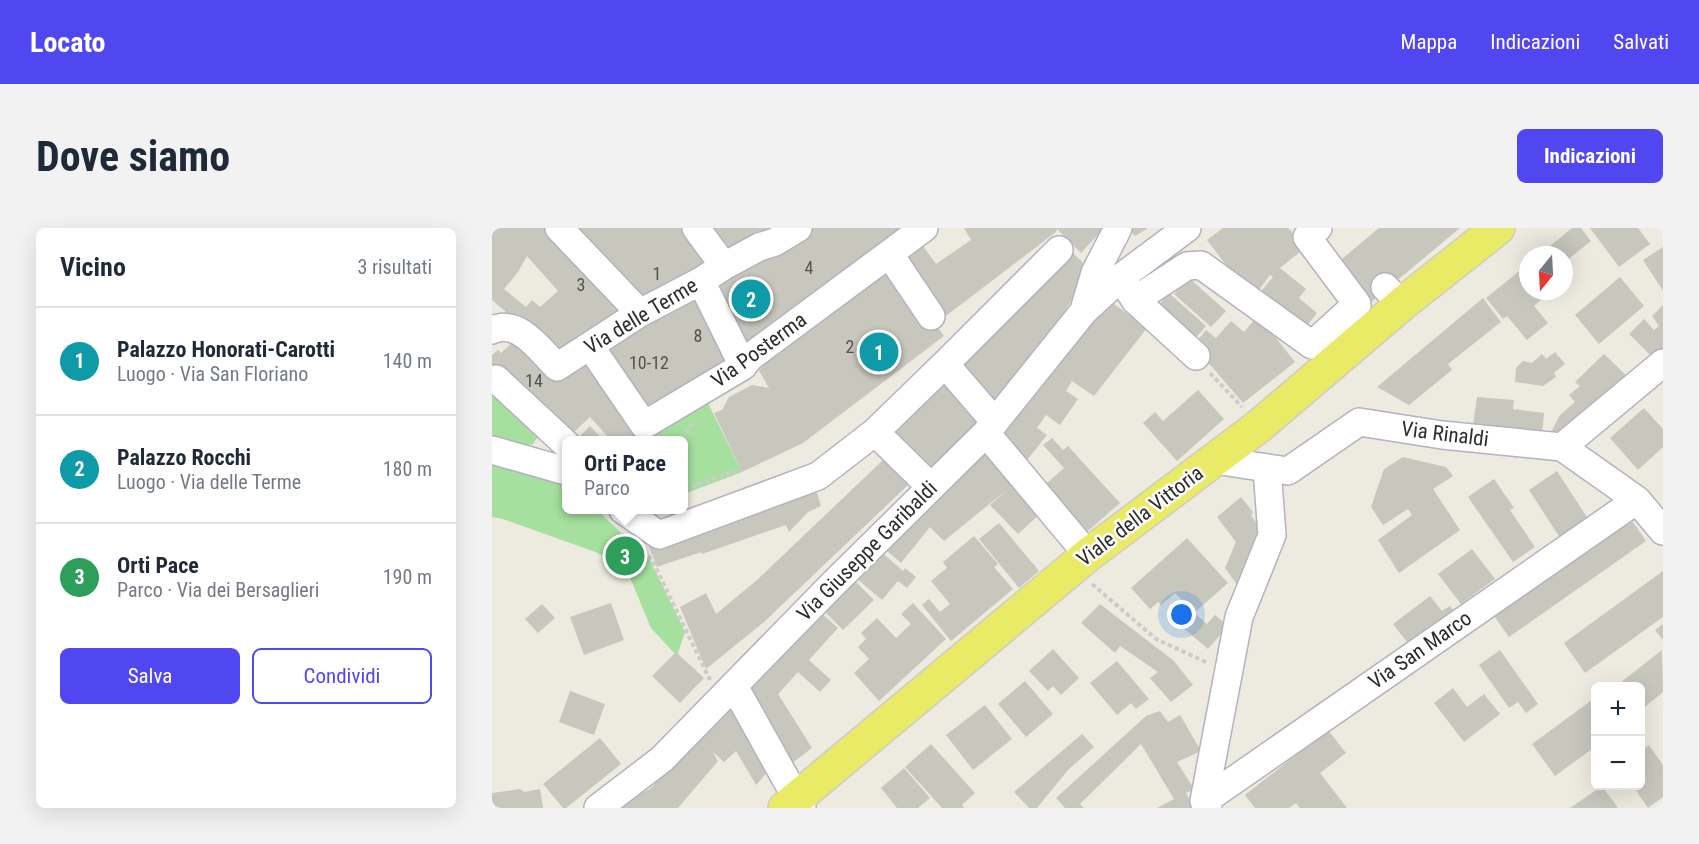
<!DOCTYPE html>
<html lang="it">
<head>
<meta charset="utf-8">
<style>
	body { margin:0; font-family:"Roboto Condensed",sans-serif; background:#f2f2f3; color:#1f2937 }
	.controls { position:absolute; right:18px; bottom:18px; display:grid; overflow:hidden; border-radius:9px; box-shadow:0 6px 24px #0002 }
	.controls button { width:54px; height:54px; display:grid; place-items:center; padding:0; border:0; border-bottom:2px solid #e0e1e3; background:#fff; color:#1f2937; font:30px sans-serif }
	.compass { position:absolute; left:1027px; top:18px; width:54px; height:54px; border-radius:50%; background:#fff; box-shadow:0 6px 24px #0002; rotate:198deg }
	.you { position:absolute; left:690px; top:387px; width:21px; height:21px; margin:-15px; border:4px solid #fff; border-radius:50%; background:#1a73e8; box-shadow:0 0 0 9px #1a73e833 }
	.badge { display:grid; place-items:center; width:39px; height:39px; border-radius:50%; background:#5147f1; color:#fff; font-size:20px; font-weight:700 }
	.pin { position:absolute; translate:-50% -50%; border:3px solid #fff; box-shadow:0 2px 6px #0006 }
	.popup { position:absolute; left:70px; top:208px; width:126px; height:78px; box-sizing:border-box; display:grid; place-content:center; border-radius:9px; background:#fff; filter:drop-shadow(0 2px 4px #0005); font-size:20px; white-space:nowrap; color:#747a83 }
	.popup b { font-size:22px; color:#1f2937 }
	.popup::after { content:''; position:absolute; left:50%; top:100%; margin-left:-12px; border:12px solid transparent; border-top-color:#fff }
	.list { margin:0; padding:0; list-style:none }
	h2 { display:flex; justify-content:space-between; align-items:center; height:78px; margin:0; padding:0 24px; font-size:26px }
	h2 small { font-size:20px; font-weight:400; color:#747a83 }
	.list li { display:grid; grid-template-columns:39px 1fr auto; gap:18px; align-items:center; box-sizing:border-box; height:108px; padding:0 24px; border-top:2px solid #e0e1e3 }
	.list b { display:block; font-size:22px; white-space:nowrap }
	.list p { margin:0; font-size:20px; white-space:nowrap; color:#747a83 }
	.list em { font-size:20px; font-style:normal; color:#747a83 }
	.actions { display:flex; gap:12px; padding:18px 24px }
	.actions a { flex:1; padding:14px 0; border:2px solid #5147f1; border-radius:9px; text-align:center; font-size:21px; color:#5147f1 }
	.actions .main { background:#5147f1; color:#fff }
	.map { position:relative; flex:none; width:1171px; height:580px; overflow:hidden; border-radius:9px }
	header { display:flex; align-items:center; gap:36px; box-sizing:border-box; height:84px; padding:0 30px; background:#5147f1; color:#fff }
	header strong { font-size:28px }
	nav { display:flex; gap:33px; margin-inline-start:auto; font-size:21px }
	.intro { display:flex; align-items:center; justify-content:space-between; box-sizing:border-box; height:144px; padding:0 36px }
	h1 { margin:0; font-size:42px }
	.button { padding:15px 27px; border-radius:9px; background:#5147f1; color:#fff; font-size:21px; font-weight:700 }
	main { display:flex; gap:36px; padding:0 36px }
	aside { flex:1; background:#fff; border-radius:9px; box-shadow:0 6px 24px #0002 }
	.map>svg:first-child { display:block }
	.green { fill:#a5e09e }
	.building { fill:#c8c7be; fill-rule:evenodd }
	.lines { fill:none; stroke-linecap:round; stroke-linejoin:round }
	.minor-casing { stroke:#b3b2be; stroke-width:30 }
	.major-casing { stroke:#ccc; stroke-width:36 }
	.path { stroke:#ccc; stroke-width:4; stroke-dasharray:4.5 3; stroke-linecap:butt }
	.minor { stroke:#fff; stroke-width:27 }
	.major { stroke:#e9ea66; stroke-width:33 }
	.labels { text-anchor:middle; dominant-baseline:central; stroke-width:5; stroke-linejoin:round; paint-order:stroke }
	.number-label { font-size:18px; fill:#535350 }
	.street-label { font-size:21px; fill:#2c2c2c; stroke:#fff }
</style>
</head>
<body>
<header>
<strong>Locato</strong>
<nav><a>Mappa</a><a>Indicazioni</a><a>Salvati</a></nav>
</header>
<div class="intro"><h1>Dove siamo</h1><a class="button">Indicazioni</a></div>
<main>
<aside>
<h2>Vicino<small>3 risultati</small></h2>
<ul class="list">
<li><span class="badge" style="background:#0f9aa8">1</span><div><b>Palazzo Honorati-Carotti</b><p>Luogo · Via San Floriano</p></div><em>140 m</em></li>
<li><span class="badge" style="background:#0f9aa8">2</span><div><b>Palazzo Rocchi</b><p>Luogo · Via delle Terme</p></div><em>180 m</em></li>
<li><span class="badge" style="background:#2e9e5b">3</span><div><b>Orti Pace</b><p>Parco · Via dei Bersaglieri</p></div><em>190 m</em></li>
</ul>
<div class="actions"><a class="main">Salva</a><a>Condividi</a></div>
</aside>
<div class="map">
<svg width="1171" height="580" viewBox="0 0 1171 580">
	<rect width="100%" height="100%" fill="#edeadf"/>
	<path class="green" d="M0 162 49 205 40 217 13 214 0 209Z
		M213 169 250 244 192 266V212H145L150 206Z
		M0 232 74 252V282H105L158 332 193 404 185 428 159 400 136 345 106 325 11 291 0 289Z"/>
	<path class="building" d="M0 0H61L139 80 62 125 0 72ZM35 28 66 63 48 79 40 72 34 79 12 61 26 44Z
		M74 0H198L224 39 147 80Z
		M219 0H293L280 10 274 1 251 19 238 23 226 19Z
		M318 0H421L249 130 213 55Z
		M472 0H612L589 25 565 1 564 4 446 94 401 29 425 10 444 36 479 12Z
		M636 0H656L643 8Z
		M731 0H796L814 19 788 40 814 61 807 70 825 85 809 105 764 69 781 49 778 47 764 66 732 43 735 38 715 12Z
		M887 0H968L878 75 845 35Z
		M1080 0H1089L1099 13 1073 34 1079 41 1072 46V27H1047Z
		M1098 0H1146L1158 16 1127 39Z
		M1171 19V63L1151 32Z
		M581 25 598 42 552 117 499 180 464 142 550 50Z
		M397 34 452 108 311 215 250 244 222 185 230 182 237 169 260 157 277 160 267 143 271 137 265 127Z
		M1036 36V63H1051L1046 68 1049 72 1042 78 1056 95 1035 112 1015 88 1011 91 994 70Z
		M1128 49 1152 78 1107 116 1083 87Z
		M697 50 734 83 719 99 682 66Z
		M204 58 246 133 151 188 105 117Z
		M677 65 714 98 700 114 663 81Z
		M991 70 1009 94 956 136 960 142 917 177 885 159Z
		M615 71 655 100 602 168 580 153 574 163 586 171 568 197 554 187 545 200 555 207 532 236 502 202Z
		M1171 77V120L1161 130 1137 106 1152 91 1162 102 1167 98 1160 88Z
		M762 92 784 110 803 134 751 175 721 140 700 119 714 102 724 110 739 93 752 104Z
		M23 112 69 153 98 131 150 206 145 212H113L116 209 98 189 76 210 0 155V127L6 122 9 125Z
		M1063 124 1073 136 1062 145 1064 149 1051 158 1023 154 1024 140 1031 133 1040 135 1050 126 1054 131Z
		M1112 126 1136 149 1063 208 1059 204 1068 187 1083 174 1077 167 1088 158 1083 154Z
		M458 150 491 187 435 245 401 204Z
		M706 162 732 191 685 233 651 195 663 184 671 193Z
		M985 169 1022 172 1021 181 1052 185 1050 207 981 197Z
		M1152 180 1171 201V219L1146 242 1118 210Z
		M98 198 111 212H84Z
		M560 210 571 222 576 218 628 275 589 309 547 262 572 240 551 217Z
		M495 211 552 282 526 306 498 277 517 260 452 313 438 299 409 335 389 318Z
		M911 229 954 239 961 248 941 261 968 302 907 345 886 312 920 287 916 281 891 297 879 279 892 241Z
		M391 232 416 257 272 394 214 441 188 379 214 365 224 386 265 352Z
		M1065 243 1100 297 1072 316 1037 262Z
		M1002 251 1022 280 1018 282 1043 319 1021 334 976 269Z
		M323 258 329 278 316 284 297 304 294 297 210 326 209 324 165 339 156 316Z
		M749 269 761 284 759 288 772 303 746 358 733 340 744 314 725 289Z
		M1136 287 1154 313 1017 409 998 382Z
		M507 295 547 343 527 360 487 311Z
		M482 308 506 336 502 339 521 361 459 413 430 377 437 371 448 384 458 376 439 353 455 340 451 334Z
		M695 310 736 355 702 385 683 365 669 377 666 374 658 381 639 360Z
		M980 321 1003 351 969 376 946 346Z
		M387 322 411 343 413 340 424 349 415 360 406 353 390 372 363 349Z
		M1171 343V389L1093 445 1072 415Z
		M362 352 382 372 351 402 331 382Z
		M938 368 950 383 958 378 967 389 922 423 901 396Z
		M119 375 132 412 92 427 78 389Z
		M421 375 454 411 387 473 362 445 377 431 366 419 374 411 369 405 385 390 404 410 419 396 409 386Z
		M50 376 63 390 46 405 33 391Z
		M608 376 682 433 701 457 679 474 658 450 666 444 628 418 623 425 589 395Z
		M327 383 346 400 317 432 339 452 328 464 306 444 286 466 320 520 295 539 252 462Z
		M701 384 715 396 723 387 736 398 716 421 689 398Z
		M1171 396V412L1163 402Z
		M561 421 587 450 569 467 561 458 556 463 537 443Z
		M1008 422 1046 476 1034 485 1026 474 1017 480 987 437Z
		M1170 422 1171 464 1149 482 1148 458H1124Z
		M184 424 212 450 188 475 160 448Z
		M625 433 657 471 644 481 639 475 625 487 598 455Z
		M533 453 561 486 534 509 506 476Z
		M961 460 975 479 992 466 1008 486 972 514 942 475Z
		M78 463 113 476 102 507 67 494Z
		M1104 469V518L1063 548 1040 516Z
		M245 473 282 537 264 557 244 523 232 534 221 524 226 533 186 580H124L159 560 222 486Z
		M493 477 520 511 481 542 454 507Z
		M668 483 676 494 688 487 709 523 685 534 702 561 694 565 702 580H665L682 571 649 516 588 576 592 580H573L564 570 654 488Z
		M836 502 854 525 828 545 855 580H808L804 575 797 580H763L753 567Z
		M590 506 602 519 576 542 545 580H537L522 564Z
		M108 510 129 536 74 580H71L51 556Z
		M439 516 483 565 470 577 472 580H450L413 539Z
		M1157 517 1171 537V569L1156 580 1141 558H1149V523Z
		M412 540 438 570 426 580H405L389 560Z
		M1110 558 1126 580H1078Z
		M28 561 32 564 48 561 51 580H0V565Z"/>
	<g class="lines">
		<defs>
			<path id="minor" d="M67 0 148 85
				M204 0 232 38
				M398 27 439 88
				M209 53 251 138
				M634 58 643 72 704 128
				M893 59 910 76
				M643 72 695 38 709 37 820 117 865 76 815 9 826 0
				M592 82 603 45 626 0
				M0 102C27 90 48 122 65 139L148 85 209 53 232 38 267 19 283 14 306 0
				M98 118 152 197 251 138 258 129 432 0
				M4 151 74 216
				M503 194 453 136 567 22
				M383 204 439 259
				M494 205 596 327
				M1070 219 1145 272 1171 303
				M0 222 74 243
				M722 232 796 243 867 194 950 207 1070 219 1171 135
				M131 282 167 307 326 248 383 204 453 136
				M242 458 310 580
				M712 573 1145 272
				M106 580 170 531 339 358 494 205 592 83 628 50 695 0
				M716 580 712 573 747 389 780 307 775 241"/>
			<path id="major" d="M293 580 596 327 767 198 910 76 1006 0"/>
		</defs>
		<use href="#minor" class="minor-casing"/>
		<use href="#major" class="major-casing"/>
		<path class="path" d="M718 145 750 179
			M191 212 201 194
			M192 261 246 242
			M156 328 160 332 218 452
			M600 356 664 411 716 435"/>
		<use href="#minor" class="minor"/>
		<use href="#major" class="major"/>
	</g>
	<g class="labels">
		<g class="number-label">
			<text x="317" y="39">4</text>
			<text x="165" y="45">1</text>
			<text x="89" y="56">3</text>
			<text x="206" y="107">8</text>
			<text x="358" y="118">2</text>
			<text x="157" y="134">10-12</text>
			<text x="42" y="152">14</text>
		</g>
		<g class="street-label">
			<text transform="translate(149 88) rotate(-31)">Via delle Terme</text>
			<text transform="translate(267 122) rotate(-36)">Via Posterma</text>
			<text transform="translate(953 206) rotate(7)">Via Rinaldi</text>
			<text transform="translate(648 288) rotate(-37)">Viale della Vittoria</text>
			<text transform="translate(375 323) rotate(-45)">Via Giuseppe Garibaldi</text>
			<text transform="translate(928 422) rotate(-35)">Via San Marco</text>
		</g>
	</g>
</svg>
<div class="controls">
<button>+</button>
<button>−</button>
</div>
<svg class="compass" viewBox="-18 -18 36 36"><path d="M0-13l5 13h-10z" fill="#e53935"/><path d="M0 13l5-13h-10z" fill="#747a83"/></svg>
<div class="you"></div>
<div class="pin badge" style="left:387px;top:124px;background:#0f9aa8">1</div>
<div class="pin badge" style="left:259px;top:71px;background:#0f9aa8">2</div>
<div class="pin badge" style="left:133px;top:328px;background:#2e9e5b">3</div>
<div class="popup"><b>Orti Pace</b>Parco</div>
</div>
</main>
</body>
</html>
